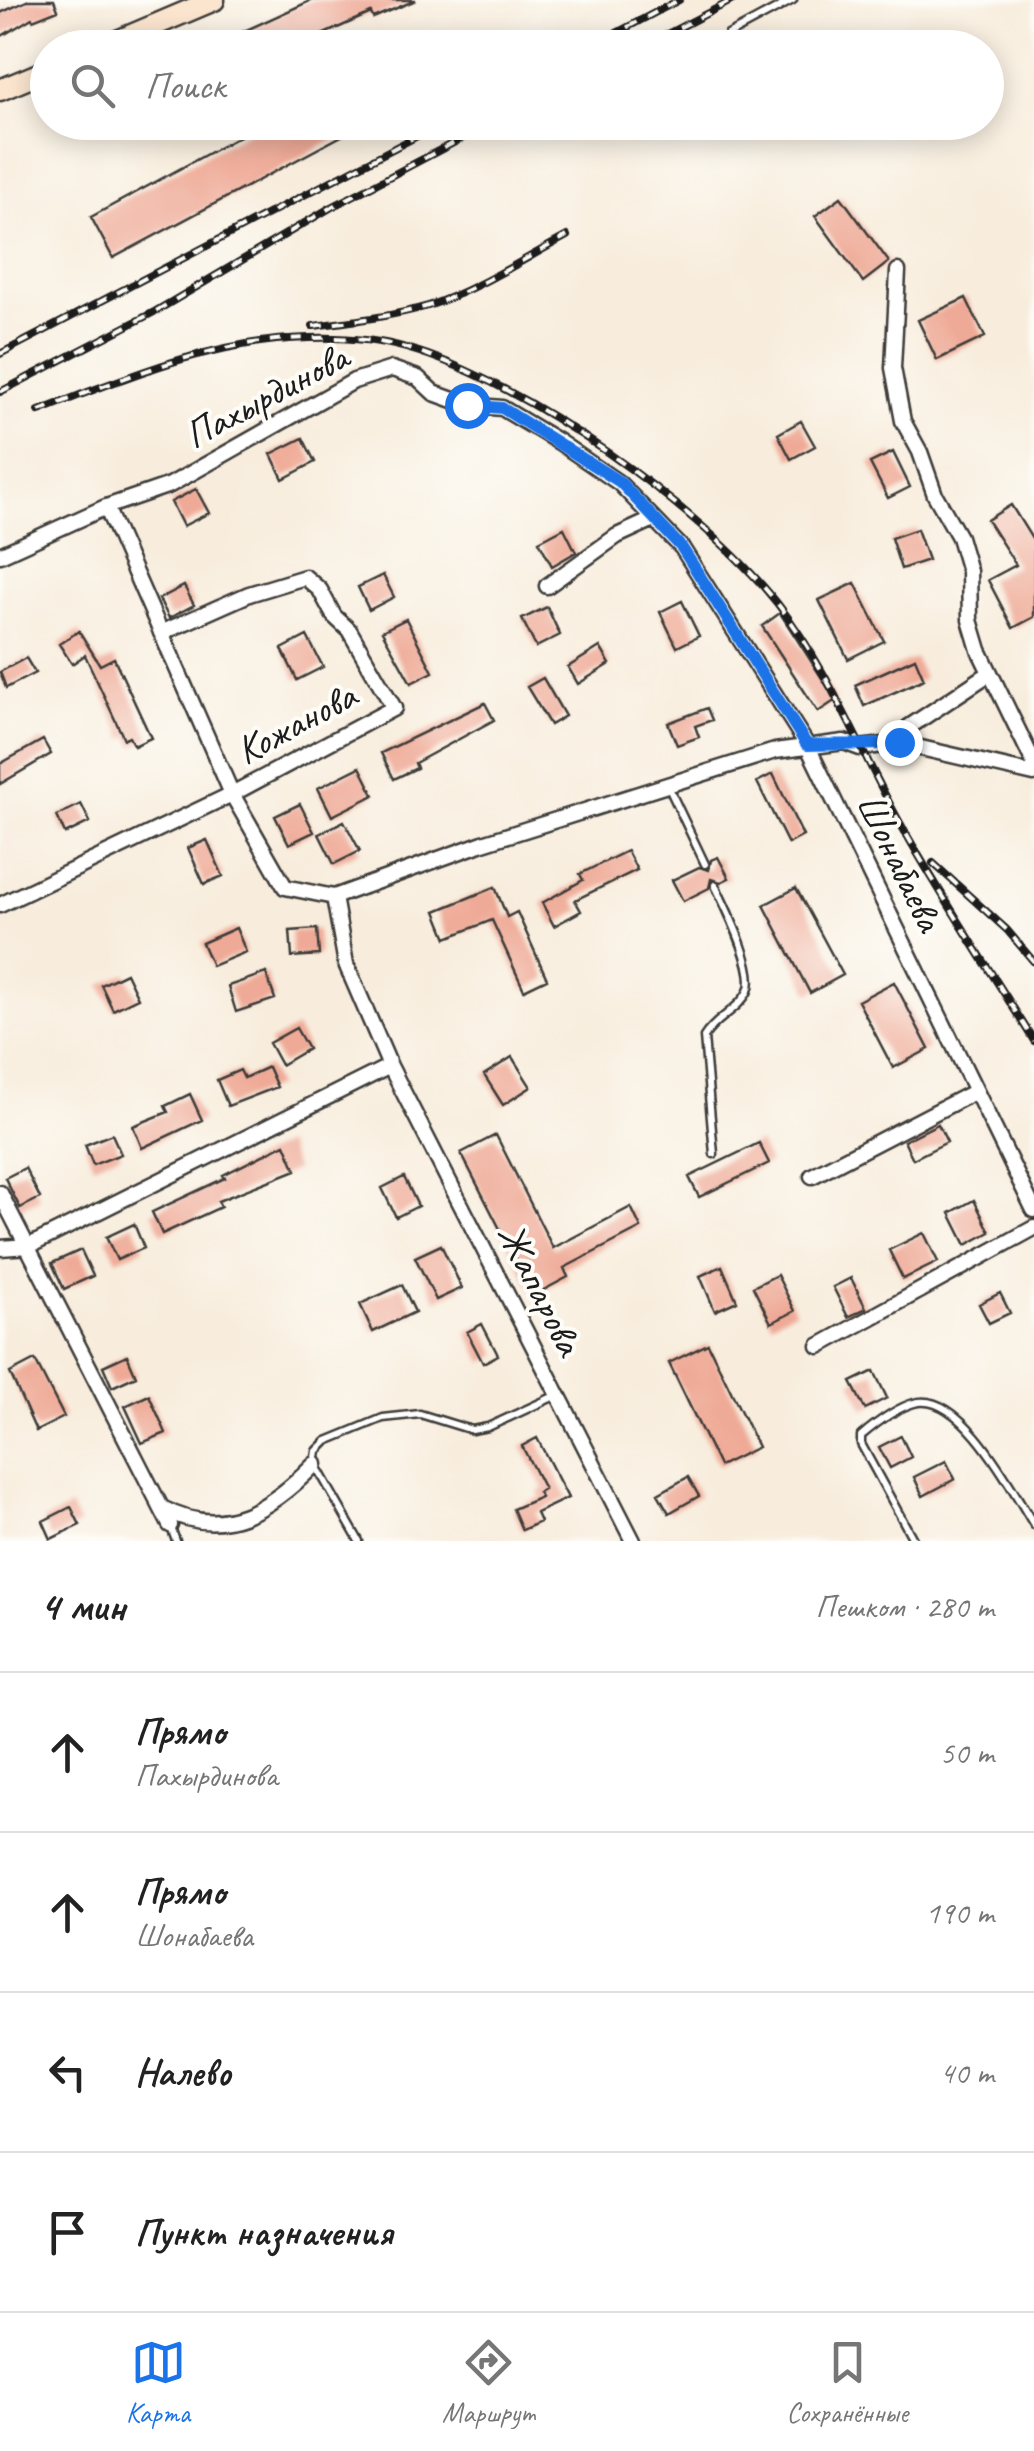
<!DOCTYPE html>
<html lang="ru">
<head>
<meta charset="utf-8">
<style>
	body { margin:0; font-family:Caveat,sans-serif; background:#f6f6f6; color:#222 }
	.stop { position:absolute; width:30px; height:30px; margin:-22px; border:8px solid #1a73e8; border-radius:50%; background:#fff }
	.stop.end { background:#1a73e8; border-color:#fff; box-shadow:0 2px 10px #0008 }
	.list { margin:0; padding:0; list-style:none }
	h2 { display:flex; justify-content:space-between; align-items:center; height:130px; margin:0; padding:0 40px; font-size:42px }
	h2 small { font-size:32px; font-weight:400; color:#767676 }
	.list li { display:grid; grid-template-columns:65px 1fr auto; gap:30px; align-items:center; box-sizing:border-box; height:160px; padding:0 40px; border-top:2px solid #e0e0e0 }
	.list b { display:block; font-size:38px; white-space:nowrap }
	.list p { margin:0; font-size:32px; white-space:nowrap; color:#767676 }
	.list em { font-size:32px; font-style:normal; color:#767676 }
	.icon { flex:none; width:55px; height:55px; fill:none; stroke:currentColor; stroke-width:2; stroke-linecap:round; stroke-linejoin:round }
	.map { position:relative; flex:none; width:1034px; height:1541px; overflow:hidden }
	.search { position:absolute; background:#fff; box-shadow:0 5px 25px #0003; left:30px; right:30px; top:30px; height:110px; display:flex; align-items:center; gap:25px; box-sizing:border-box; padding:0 35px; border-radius:55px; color:#767676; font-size:38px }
	.sheet { height:770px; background:#fff }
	nav { display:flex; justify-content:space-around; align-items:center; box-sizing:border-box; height:140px; border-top:2px solid #e0e0e0; background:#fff; font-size:28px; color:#767676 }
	nav a { display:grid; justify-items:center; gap:5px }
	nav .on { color:#1a73e8 }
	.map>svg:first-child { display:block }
	.building { fill:#efaa97 }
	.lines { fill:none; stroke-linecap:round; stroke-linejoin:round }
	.service-casing { stroke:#3d3b39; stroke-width:11 }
	.minor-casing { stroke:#3d3b39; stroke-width:19 }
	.secondary-casing { stroke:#3d3b39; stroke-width:25 }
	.service { stroke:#fff; stroke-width:6 }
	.minor { stroke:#fff; stroke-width:14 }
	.secondary { stroke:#fbe5cf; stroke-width:20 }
	.rail-casing { stroke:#1c1c1c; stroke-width:8 }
	.rail { stroke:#fdfcf7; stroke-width:4; stroke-dasharray:11; stroke-linecap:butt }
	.route { stroke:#1a73e8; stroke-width:12 }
	.labels { text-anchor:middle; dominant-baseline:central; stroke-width:8; stroke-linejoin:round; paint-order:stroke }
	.street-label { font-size:40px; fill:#1c1c1c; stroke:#fdfcf7 }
</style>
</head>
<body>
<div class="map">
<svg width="1034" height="1541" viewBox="0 0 1034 1541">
	<rect width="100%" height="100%" fill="#fdfcf7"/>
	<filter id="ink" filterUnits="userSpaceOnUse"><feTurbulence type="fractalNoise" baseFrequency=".01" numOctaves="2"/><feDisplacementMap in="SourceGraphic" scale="20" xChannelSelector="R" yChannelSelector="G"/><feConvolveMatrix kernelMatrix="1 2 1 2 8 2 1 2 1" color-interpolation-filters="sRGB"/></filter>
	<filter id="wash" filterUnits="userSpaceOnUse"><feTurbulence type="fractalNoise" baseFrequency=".0048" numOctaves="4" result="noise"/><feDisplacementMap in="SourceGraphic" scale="40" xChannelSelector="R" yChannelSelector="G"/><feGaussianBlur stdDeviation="2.25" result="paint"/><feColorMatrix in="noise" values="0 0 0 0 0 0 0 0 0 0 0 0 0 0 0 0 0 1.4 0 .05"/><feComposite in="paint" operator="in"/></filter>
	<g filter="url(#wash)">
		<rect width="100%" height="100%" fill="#f8eddd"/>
		<g id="blocks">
			<path class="building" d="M29 0H54L58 10 33 20 32 18 0 37V13Z
				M312 0H416L373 18 371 13 293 48H207Z
				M266 122H340L347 133 113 258 91 217Z
				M841 197 889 262 863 282 815 216Z
				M966 298 985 337 937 360 918 320Z
				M801 421 815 446 791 459 778 434Z
				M303 438 315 462 283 479 271 454Z
				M893 452 910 487 888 498 870 463Z
				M196 489 209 513 183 526 171 502Z
				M1011 505 1034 542V617L1013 628 988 580 1016 565 987 520Z
				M564 528 576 552 552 566 539 541Z
				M917 529 928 560 901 569 891 538Z
				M383 575 394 597 369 610 358 587Z
				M855 583 884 641 848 659 819 600Z
				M184 586 194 605 169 618 159 599Z
				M682 601 699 636 677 647 660 612Z
				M547 607 560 635 536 647 522 619Z
				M780 613 836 700 818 712 762 626Z
				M406 619 433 672 411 683 382 631Z
				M79 631 100 665 114 658 151 738 134 746 129 737 124 739 85 655 72 664 59 644Z
				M307 636 323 667 297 680 282 649Z
				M600 647 610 664 578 684 568 667Z
				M26 658 35 673 6 688 0 672Z
				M915 658 924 679 864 706 855 685Z
				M543 678 565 716 550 725 527 687Z
				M485 703 494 720 415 763 417 768 394 779 381 753Z
				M707 708 712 720 695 726 699 737 677 745 668 723Z
				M43 740 51 754 0 784V764Z
				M360 767 374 795 332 816 318 788Z
				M773 774 803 836 788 844 757 782Z
				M81 804 90 822 65 834 57 816Z
				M300 804 314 832 289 844 275 816Z
				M344 821 360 851 334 864 319 834Z
				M207 840 223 876 204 884 188 848Z
				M627 851 637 870 575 900 581 911 554 926 542 903 583 880 580 874Z
				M718 857 729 878 721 882 711 879 709 888 683 901 672 880 699 867 709 870 711 860Z
				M495 887 507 917 517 912 547 979 524 990 492 920 447 938 436 911Z
				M796 888 843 975 810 993 764 905Z
				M236 928 246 952 212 966 202 943Z
				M317 929 319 955 292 957 290 931Z
				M126 973 138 998 113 1010 101 985Z
				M266 973 275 999 236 1012 228 986Z
				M894 982 929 1049 893 1068 858 1001Z
				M296 1028 308 1049 281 1065 269 1043Z
				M512 1057 531 1087 503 1105 484 1075Z
				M268 1067 277 1087 228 1106 217 1080 240 1070 244 1078Z
				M190 1094 202 1120 142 1148 133 1126 168 1112 165 1106Z
				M938 1124 947 1142 913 1159 904 1141Z
				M112 1134 121 1154 93 1165 85 1145Z
				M496 1135 553 1248 631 1207 641 1228 564 1268 568 1277 534 1295 461 1153Z
				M759 1143 769 1163 699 1197 689 1177Z
				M285 1144 296 1170 218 1201 221 1207 162 1234 152 1212 225 1178 223 1175Z
				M25 1168 40 1198 20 1208 5 1178Z
				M404 1177 418 1206 396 1217 382 1188Z
				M974 1200 990 1232 966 1245 950 1213Z
				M134 1224 144 1248 117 1260 106 1237Z
				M924 1233 938 1262 903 1279 889 1250Z
				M441 1245 462 1288 436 1300 415 1257Z
				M81 1250 93 1276 64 1289 52 1263Z
				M722 1266 737 1301 715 1311 700 1276Z
				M777 1275 795 1311 771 1323 753 1287Z
				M851 1278 866 1308 848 1317 833 1287Z
				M402 1285 415 1312 373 1332 360 1304Z
				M1000 1293 1010 1313 989 1323 979 1304Z
				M482 1324 498 1355 483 1363 467 1332Z
				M708 1344 758 1447 719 1466 669 1363Z
				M127 1355 136 1376 112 1387 103 1366Z
				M35 1360 64 1417 36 1431 10 1373Z
				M874 1371 887 1398 865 1409 851 1382Z
				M149 1395 166 1433 142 1443 125 1406Z
				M901 1436 911 1457 890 1468 879 1447Z
				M537 1438 568 1498 536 1513 540 1522 522 1530 513 1509 541 1497 538 1492 544 1489 522 1446Z
				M946 1461 955 1479 923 1496 914 1477Z
				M688 1477 699 1496 669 1513 658 1494Z
				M71 1507 80 1525 51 1539 43 1521Z"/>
		</g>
	</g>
	<g filter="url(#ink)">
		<use href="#blocks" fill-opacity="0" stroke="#3d3b39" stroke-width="2.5"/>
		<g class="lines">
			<defs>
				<path id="service" d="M723 48 728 35 793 0
					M668 786 705 864
					M714 1154 704 1037C715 1018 739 1010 748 991 758 970 725 906 715 885
					M170 1525 176 1541
					M359 1541 315 1464 317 1451 327 1441 383 1418 420 1414 472 1430 488 1427 557 1395
					M914 1541 861 1444V1436C875 1424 896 1408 914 1403 961 1389 1014 1493 1034 1525"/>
				<path id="minor" d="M898 271 893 368 903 421 920 452 935 495 959 537 969 571 970 620 979 650 1034 763
					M106 507 232 794 285 887 334 897 483 843 775 751 844 742 860 748 899 743 1034 774
					M0 555 106 507 170 485 354 381 392 369 418 378 434 393 467 405 502 408 559 442 619 483 682 548 807 745 1034 1210
					M547 586 617 536 654 519
					M899 743 909 727 990 673
					M334 897 346 964 390 1066 633 1541
					M0 905 232 794 394 708 349 630 334 616 320 590 305 577 249 594 161 633
					M812 1176 976 1091
					M0 1193 170 1525
					M0 1248 29 1246 390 1066
					M819 1346 1034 1228
					M162 1508C223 1541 271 1509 315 1464"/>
				<path id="secondary" d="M101 48 214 0
					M0 90 48 70"/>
			</defs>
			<use href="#service" class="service-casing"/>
			<use href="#minor" class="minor-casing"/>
			<use href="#secondary" class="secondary-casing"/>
			<use href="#service" class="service"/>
			<use href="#minor" class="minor"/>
			<use href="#secondary" class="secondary"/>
			<defs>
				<path id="rail" d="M588 48 679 0
					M640 48 733 0
					M313 326C351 321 390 317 428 306 476 290 522 260 567 236
					M0 354 444 122
					M0 392 156 311 330 208 493 122
					M39 411C127 377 213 340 309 338 341 337 375 339 406 348 522 380 703 509 777 603 829 669 859 749 899 821 941 897 989 968 1034 1041
					M933 863 1007 930 1034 962"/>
			</defs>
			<use href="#rail" class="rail-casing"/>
			<use href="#rail" class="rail"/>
		</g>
	</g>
	<g class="lines" filter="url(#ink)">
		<path class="route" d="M467 405 502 408 620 482 682 548 807 745C839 743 867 747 899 742"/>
	</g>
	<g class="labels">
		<g class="street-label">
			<text transform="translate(266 396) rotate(-28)">Пахырдинова</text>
			<text transform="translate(296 723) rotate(-28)">Кожанова</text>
			<text transform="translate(900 862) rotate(64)">Шонабаева</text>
			<text transform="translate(540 1289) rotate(63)">Жапарова</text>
		</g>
	</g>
</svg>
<div class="stop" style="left:467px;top:405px"></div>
<div class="stop end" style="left:899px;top:742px"></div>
<div class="search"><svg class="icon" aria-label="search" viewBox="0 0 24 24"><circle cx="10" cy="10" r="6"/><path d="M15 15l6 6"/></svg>Поиск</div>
</div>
<section class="sheet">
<h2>4 мин<small>Пешком · 280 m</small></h2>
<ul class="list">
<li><svg class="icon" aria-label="ahead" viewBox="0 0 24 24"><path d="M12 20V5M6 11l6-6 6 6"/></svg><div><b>Прямо</b><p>Пахырдинова</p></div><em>50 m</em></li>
<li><svg class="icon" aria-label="ahead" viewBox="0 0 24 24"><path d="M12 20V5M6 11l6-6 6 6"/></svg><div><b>Прямо</b><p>Шонабаева</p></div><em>190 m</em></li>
<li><svg class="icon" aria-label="left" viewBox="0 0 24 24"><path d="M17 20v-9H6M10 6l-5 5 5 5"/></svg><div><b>Налево</b></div><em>40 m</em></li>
<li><svg class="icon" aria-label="arrive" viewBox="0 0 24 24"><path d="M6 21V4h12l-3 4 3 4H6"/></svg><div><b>Пункт назначения</b></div></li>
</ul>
</section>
<nav>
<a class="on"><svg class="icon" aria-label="map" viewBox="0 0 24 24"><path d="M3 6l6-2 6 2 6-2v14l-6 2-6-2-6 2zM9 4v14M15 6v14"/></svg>Карта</a>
<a><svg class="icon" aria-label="directions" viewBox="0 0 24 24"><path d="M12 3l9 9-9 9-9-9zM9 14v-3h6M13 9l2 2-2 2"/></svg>Маршрут</a>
<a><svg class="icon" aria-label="saved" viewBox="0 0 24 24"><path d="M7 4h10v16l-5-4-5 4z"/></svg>Сохранённые</a>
</nav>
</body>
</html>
